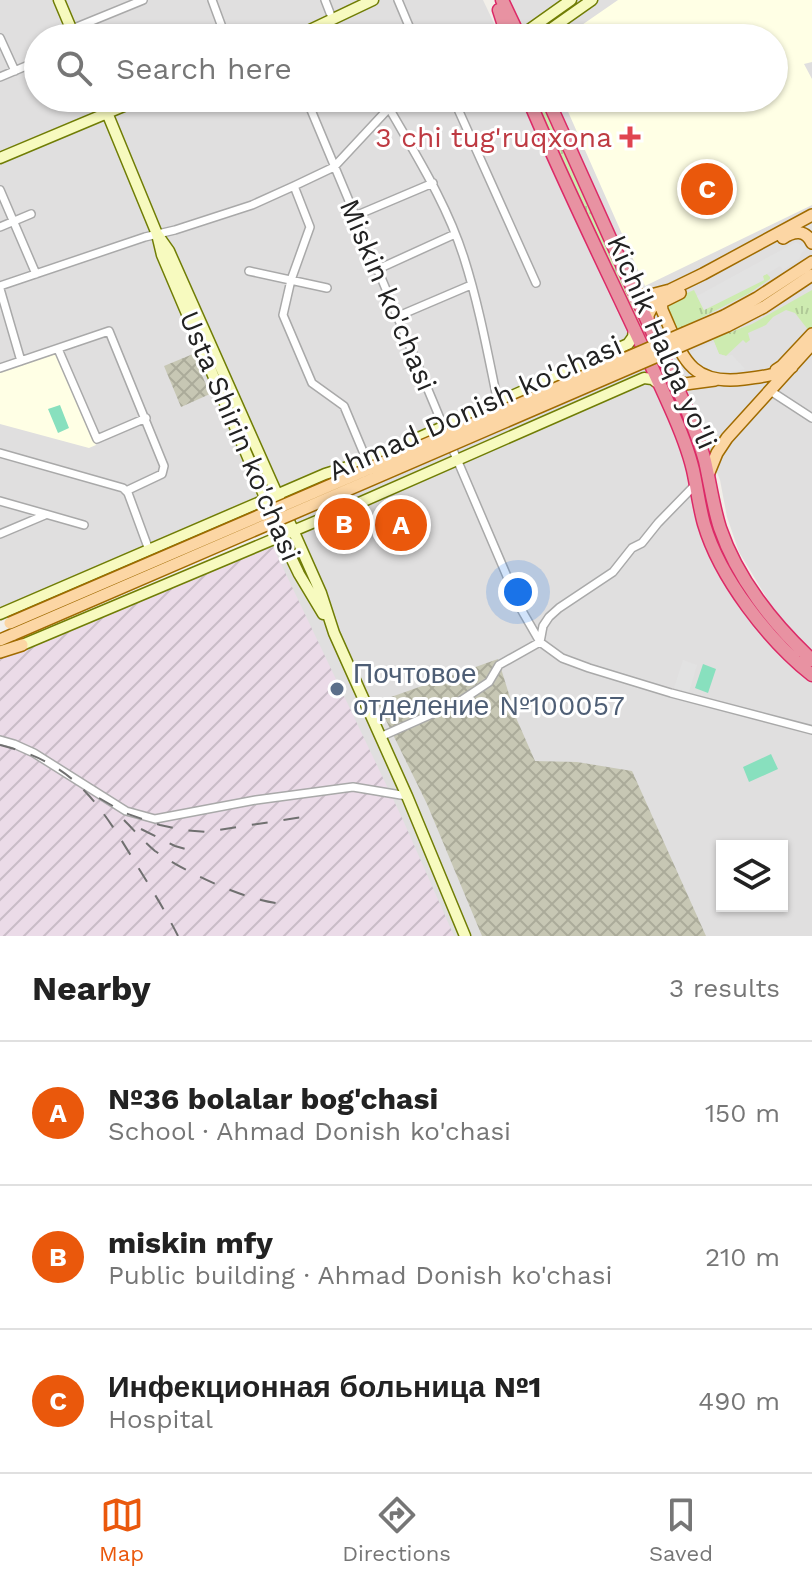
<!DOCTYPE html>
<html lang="en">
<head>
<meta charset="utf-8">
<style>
	body { margin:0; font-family:"Work Sans",sans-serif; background:#f6f6f6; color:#222 }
	.controls { position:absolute; right:24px; bottom:24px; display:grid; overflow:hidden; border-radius:0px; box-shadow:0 2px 6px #0004 }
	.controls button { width:72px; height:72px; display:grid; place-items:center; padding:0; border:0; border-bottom:2px solid #e0e0e0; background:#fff; color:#222; font:40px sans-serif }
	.you { position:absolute; left:518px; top:592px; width:28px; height:28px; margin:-20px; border:6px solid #fff; border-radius:50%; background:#1a73e8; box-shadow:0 0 0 12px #1a73e833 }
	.badge { display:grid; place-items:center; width:52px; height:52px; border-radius:50%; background:#ea580c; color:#fff; font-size:26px; font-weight:700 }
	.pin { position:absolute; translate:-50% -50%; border:4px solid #fff; box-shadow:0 2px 8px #0006 }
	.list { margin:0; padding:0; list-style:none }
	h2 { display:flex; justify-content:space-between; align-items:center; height:104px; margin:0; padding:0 32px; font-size:34px }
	h2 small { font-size:26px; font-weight:400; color:#767676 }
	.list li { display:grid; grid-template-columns:52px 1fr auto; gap:24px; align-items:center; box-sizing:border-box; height:144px; padding:0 32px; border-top:2px solid #e0e0e0 }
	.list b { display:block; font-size:30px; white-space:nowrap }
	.list p { margin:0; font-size:26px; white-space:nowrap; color:#767676 }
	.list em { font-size:26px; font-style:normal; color:#767676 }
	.icon { flex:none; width:44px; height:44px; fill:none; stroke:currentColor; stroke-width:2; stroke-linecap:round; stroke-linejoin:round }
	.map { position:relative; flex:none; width:812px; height:936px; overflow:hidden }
	.search { position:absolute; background:#fff; box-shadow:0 2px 6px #0004; left:24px; right:24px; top:24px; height:88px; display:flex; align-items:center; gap:20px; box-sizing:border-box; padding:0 28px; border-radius:44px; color:#767676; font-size:30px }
	.sheet { height:536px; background:#fff }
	nav { display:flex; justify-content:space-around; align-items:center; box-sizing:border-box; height:112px; border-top:2px solid #e0e0e0; background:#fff; font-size:22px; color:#767676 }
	nav a { display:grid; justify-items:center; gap:4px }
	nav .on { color:#ea580c }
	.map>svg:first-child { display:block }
	.residential { fill:#e0dfdf; fill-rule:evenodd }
	.industrial { fill:url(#industrial-furrows) }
	.education { fill:#ffffe5 }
	.construction { fill:url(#construction-cross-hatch) }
	.grass { fill:url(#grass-tufts) }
	.pitch { fill:#88e0be }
	.parking { fill:#e2e2e2 }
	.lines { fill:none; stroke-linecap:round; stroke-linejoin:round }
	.street-casing { stroke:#a9a9a9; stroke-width:10 }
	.secondary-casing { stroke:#707d05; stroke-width:13 }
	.primary-casing { stroke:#a06b00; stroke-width:14 }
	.highway-casing { stroke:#dc2a67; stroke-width:15 }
	.street { stroke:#fff; stroke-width:7 }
	.secondary { stroke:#f7fabf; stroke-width:10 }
	.primary { stroke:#fcd6a4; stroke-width:11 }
	.highway { stroke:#e892a2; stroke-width:12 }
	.rail { stroke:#707070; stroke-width:2; stroke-dasharray:16 16; stroke-linecap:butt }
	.primary-bridge-casing { stroke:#a06b00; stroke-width:14; stroke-linecap:butt }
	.primary-bridge { stroke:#fcd6a4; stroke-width:11 }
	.health-dot { fill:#e0444e; stroke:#fff; stroke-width:3 }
	.service-dot { fill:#5c6f8a; stroke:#fff; stroke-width:3 }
	.labels { text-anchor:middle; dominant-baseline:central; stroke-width:6; stroke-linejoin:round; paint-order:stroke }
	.health-label { font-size:28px; fill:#be3a42; stroke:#fff; text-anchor:end }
	.street-label { font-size:28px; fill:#222; stroke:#fff }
	.service-label { font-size:28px; fill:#4e5e75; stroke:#fff; text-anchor:start }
</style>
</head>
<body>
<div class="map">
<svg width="812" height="936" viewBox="0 0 812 936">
	<defs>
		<pattern id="industrial-furrows" width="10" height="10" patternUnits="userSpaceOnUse" patternTransform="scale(2)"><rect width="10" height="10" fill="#ebdbe8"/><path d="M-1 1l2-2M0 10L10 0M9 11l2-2" fill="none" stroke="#c9bcc7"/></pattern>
		<pattern id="construction-cross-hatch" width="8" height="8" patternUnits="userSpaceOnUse" patternTransform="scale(2)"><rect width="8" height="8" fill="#c7c7b4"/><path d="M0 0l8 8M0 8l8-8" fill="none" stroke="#abab9a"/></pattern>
		<pattern id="grass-tufts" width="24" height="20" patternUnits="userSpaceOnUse" patternTransform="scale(2)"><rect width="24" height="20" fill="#cdebb0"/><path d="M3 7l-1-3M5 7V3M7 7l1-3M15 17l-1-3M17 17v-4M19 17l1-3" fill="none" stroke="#b0c997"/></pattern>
	</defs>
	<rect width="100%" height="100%" fill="#f2efe9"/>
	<path class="residential" d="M0 0H483L501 38H38V98H537L695 449 716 535 812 667V936H0V648L302 532 283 488 0 612ZM722 846H782V906H722Z
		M502 0H812V651L804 644 771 605 739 552 727 517 720 480 653 316 547 98H774V38H520Z"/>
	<path class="industrial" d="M273 547 403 820 454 936H0V657Z"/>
	<path class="education" d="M618 0H812V62L804 64 812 79V205L645 286 562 98H774V38H563Z
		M56 353 96 445 89 448 0 424V371Z"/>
	<path class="construction" d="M193 354 210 394 181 407 164 366Z
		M498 659 517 720 535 761 577 762 632 771 706 936H482L427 804 377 702Z"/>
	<path class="grass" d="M534 98H542L696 443 702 468 700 469H698Z
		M767 274 770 277V279L748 294 675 331 666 302 694 290 704 310 764 280 762 276Z
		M812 290V327L809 331 795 313 786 310 773 317 766 325 748 333 750 340 746 343 743 340 726 356 719 354 713 339 752 324Z"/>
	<path class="pitch" d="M60 405 69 428 58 433 48 409Z
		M703 664 716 669 708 693 695 688Z
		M771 754 778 769 749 782 743 767Z"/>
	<path class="parking" d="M796 242 800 245 805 243 807 249 802 252 799 259 783 270 780 266 763 276 764 280 704 310 697 296Z
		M714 342 719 354 726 356 732 355 745 369 721 373 712 371 698 366 687 354Z
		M683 660 697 665 689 692 674 688Z"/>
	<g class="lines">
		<defs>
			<path id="street" d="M212 0 226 38
				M325 0 330 13
				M398 0 414 38
				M72 29 143 0
				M0 38 15 71
				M0 77 38 61
				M306 98 444 428
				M453 98 536 283
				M389 108C417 157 447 204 464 258 479 305 488 355 498 403
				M294 186 310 227 291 280 283 315 312 383 344 406 367 461
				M0 190 36 274
				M355 216 433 183
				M0 227 31 214
				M376 270 455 234
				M249 271 327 288
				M0 286 145 237 175 230 252 205 294 186 334 167 389 108 409 98
				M0 289 21 361
				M396 317 471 285
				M58 349 97 439 146 418
				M0 368 109 331 164 466 162 474 126 491
				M769 390 812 418
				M450 443 521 609 540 642 562 658 589 668 671 693 812 730
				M0 453 123 488 128 493 149 550
				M0 501 84 525
				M0 534 45 515
				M380 737 459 702 489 682 499 665 540 642 543 626 549 617 559 608 613 572 632 548 642 543 658 523 696 484
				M0 740 14 744 34 753 126 811 155 819 256 800 353 787 407 796"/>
			<path id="secondary" d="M59 0 75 38
				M293 38 373 0
				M520 38 530 29 571 0
				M538 38 592 0
				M101 98 157 234 162 255 286 547 299 574 323 614
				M0 158 143 98
				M157 234 169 251 321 593 334 633 407 796 465 936
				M0 614 325 474 367 461 628 344 633 337 634 329
				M22 645 343 510 644 378 652 379 659 384"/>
			<path id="primary" d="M783 238C794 231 805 229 812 243
				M632 289 638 294 647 296 670 290 703 274 812 215
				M665 297 661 302 662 310C682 354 687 386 744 379 761 377 777 375 792 367
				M724 316 757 298 812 262
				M648 323V315L652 307 680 293
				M727 326 764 307 812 275
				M776 370 782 366 812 334
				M674 379 685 384 715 380
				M708 475 717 453 727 438 812 344
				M0 640 14 634
				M0 652 22 645"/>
			<path id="highway" d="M502 0 520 38
				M499 10 508 38
				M528 98C572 203 624 304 670 407 679 427 688 449 693 470 697 488 699 506 704 524 720 578 768 640 812 675
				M547 98 686 407C692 425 700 442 705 461 710 483 713 506 720 528 737 578 773 624 812 660"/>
		</defs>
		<use href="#street" class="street-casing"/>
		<use href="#secondary" class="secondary-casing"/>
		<use href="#primary" class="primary-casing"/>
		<use href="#highway" class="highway-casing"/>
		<use href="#street" class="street"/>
		<use href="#secondary" class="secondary"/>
		<use href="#primary" class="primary"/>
		<use href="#highway" class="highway"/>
		<path class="rail" d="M0 745C15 749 32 754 46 762 91 784 116 832 141 872 154 893 167 914 178 936
			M99 798 125 813 160 825 184 830 206 832 315 815
			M124 820C134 830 144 842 155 851 185 872 240 898 276 903
			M141 829 175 846 200 853"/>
		<defs>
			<path id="primary-bridge" d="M10 623 724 316
				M14 634 727 326"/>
		</defs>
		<use href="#primary-bridge" class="primary-bridge-casing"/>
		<use href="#primary-bridge" class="primary-bridge"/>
	</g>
	<path class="health-dot" d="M626 125h8v8h8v8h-8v8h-8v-8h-8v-8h8z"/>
	<circle class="service-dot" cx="337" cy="689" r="8"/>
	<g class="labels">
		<g class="health-label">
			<text x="612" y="137">3 chi tug'ruqxona</text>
		</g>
		<g class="street-label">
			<text transform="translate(388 295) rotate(67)">Miskin ko'chasi</text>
			<text transform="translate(662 342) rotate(66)">Kichik Halqa yo'li</text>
			<text transform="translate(475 408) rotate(-24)">Ahmad Donish ko'chasi</text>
			<text transform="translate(240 436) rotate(67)">Usta Shirin ko'chasi</text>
		</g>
		<g class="service-label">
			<text x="353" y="673">Почтовое<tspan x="353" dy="32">отделение №100057</tspan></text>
		</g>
	</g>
</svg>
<div class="controls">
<button><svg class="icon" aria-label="layers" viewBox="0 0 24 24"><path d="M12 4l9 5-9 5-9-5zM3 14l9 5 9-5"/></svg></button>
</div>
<div class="you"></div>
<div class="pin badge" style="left:401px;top:525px">A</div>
<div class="pin badge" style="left:344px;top:524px">B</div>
<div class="pin badge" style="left:707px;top:189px">C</div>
<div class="search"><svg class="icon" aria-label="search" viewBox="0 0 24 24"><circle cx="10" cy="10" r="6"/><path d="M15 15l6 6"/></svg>Search here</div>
</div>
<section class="sheet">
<h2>Nearby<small>3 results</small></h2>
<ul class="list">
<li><span class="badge">A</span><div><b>№36 bolalar bog'chasi</b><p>School · Ahmad Donish ko'chasi</p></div><em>150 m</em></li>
<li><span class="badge">B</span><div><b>miskin mfy</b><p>Public building · Ahmad Donish ko'chasi</p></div><em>210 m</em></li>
<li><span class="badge">C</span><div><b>Инфекционная больница №1</b><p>Hospital</p></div><em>490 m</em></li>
</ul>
</section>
<nav>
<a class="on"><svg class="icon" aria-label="map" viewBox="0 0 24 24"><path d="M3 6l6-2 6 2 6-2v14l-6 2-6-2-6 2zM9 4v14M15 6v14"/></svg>Map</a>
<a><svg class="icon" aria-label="directions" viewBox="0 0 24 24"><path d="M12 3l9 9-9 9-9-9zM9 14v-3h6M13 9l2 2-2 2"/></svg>Directions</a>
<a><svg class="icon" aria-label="saved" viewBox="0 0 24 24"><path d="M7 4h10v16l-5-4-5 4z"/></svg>Saved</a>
</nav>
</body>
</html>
